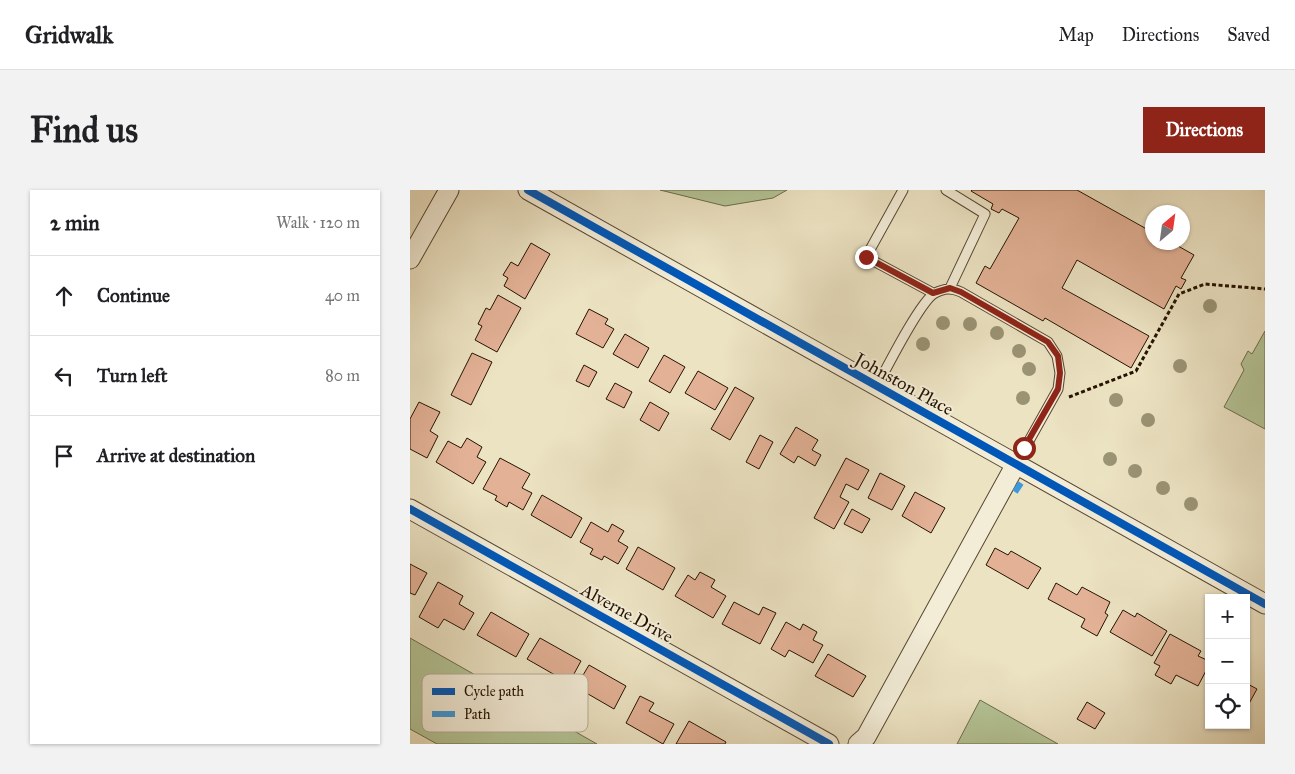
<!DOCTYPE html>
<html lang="en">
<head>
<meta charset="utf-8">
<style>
	body { margin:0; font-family:"IM FELL Great Primer",serif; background:#f2f2f2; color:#202124 }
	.controls { position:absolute; right:15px; bottom:15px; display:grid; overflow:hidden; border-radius:0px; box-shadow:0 1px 4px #0004 }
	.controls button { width:45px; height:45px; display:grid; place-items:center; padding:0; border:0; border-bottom:1px solid #e0e0e0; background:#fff; color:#202124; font:25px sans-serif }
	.compass { position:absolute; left:735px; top:15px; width:45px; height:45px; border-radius:50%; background:#fff; box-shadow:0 1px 4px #0004; rotate:29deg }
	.stop { position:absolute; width:15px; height:15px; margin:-11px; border:4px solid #8f2418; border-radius:50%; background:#fff }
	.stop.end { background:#8f2418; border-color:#fff; box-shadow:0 1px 5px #0008 }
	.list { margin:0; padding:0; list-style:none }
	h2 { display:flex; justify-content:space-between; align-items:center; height:65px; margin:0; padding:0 20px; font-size:21px }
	h2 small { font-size:16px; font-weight:400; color:#757577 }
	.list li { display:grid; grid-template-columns:32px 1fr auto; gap:15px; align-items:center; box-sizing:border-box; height:80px; padding:0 20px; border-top:1px solid #e0e0e0 }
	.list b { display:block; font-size:19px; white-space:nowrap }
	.list em { font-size:16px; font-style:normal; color:#757577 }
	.icon { flex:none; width:28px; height:28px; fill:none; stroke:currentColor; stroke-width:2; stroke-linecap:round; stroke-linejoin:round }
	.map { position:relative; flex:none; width:855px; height:554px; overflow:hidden; border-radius:0px }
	header { display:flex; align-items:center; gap:30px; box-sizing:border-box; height:70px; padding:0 25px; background:#fff; border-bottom:1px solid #e0e0e0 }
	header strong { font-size:24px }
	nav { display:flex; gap:28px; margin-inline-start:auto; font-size:18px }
	.intro { display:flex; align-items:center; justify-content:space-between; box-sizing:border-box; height:120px; padding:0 30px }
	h1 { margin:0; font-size:35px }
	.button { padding:12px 22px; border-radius:0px; background:#8f2418; color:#fff; font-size:18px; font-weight:700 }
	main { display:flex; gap:30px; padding:0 30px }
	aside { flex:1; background:#fff; border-radius:0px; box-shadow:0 1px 4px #0004 }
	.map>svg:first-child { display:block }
	.green { fill:#b4c496; stroke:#6c6c4b }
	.building { fill:#e3b196; stroke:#251300 }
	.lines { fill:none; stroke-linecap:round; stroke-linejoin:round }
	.service-casing { stroke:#574731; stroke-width:11 }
	.minor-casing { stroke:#574731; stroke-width:21 }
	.path { stroke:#251300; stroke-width:3; stroke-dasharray:4 2.5; stroke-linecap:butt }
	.service { stroke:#f3edd8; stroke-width:9 }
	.minor { stroke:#f3edd8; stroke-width:19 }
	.quiet { stroke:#3c9adc; stroke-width:6; stroke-dasharray:12 6; stroke-linecap:butt }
	.cycleway-casing { stroke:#f3edd8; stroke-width:11 }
	.cycleway { stroke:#0057b8; stroke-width:8 }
	.tree { fill:#9a9374 }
	.route { stroke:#8f2418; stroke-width:6 }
	.labels { text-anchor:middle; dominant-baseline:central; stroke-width:4; stroke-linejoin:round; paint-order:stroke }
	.street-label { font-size:18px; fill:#251300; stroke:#f3edd8 }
	.key { fill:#f3edd8; stroke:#b5ac97; stroke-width:1 }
	.key-label { font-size:14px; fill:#251300 }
</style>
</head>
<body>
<header>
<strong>Gridwalk</strong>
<nav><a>Map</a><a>Directions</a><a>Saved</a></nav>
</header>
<div class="intro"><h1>Find us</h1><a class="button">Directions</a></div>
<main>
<aside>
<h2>2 min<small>Walk · 120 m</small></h2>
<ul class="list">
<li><svg class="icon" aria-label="ahead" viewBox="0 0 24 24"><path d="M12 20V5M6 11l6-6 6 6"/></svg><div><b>Continue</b></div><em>40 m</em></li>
<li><svg class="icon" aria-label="left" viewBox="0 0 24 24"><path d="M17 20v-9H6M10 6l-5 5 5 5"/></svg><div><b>Turn left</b></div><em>80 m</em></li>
<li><svg class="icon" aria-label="arrive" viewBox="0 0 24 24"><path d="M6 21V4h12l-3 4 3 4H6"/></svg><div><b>Arrive at destination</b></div></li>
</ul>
</aside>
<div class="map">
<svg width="855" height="554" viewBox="0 0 855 554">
	<rect width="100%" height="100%" fill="#ece3c3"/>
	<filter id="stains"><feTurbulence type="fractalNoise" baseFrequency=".004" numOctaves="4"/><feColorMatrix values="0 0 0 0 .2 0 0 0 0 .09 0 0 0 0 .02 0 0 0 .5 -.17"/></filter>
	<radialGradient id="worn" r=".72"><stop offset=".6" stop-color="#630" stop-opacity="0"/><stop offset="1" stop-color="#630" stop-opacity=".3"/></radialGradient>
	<path class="green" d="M250 0H377L363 8 315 16Z
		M855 141V239L814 217 834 180 831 174 838 161 842 164Z
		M0 448 187 554H27L0 539Z
		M570 510 648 554H547Z"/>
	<path class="building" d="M562 0H667L742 42V52H761L784 65 771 88 776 90 771 99 766 96 754 119 667 70 652 98 739 146 721 178 635 128 633 131 566 93 575 76 580 79 609 28 592 19 589 23 581 19 583 14 561 1Z
		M121 53 140 64 115 109 94 96 98 88 93 85 101 72 108 76Z
		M88 105 111 118 87 162 65 150 72 136 68 134 76 118 80 120Z
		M179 119 198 129 195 134 204 139 193 158 166 144Z
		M215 144 239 158 228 178 203 164Z
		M62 163 82 172 61 215 41 205Z
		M254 165 275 177 260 203 239 191Z
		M174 175 187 182 179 197 166 191Z
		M288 181 318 198 305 220 275 203Z
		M205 193 222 202 214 218 196 209Z
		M325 197 344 208 320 250 301 239Z
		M9 212 30 222 20 241 28 246 17 268 0 259V229Z
		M240 212 259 223 249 241 230 230Z
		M386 237 408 250 402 260 411 265 405 276 388 266 384 273 370 264Z
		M350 245 363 252 349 279 336 272Z
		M57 248 72 257 67 267 76 272 63 294 26 272 38 251 51 258Z
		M90 268 120 284 112 298 122 303 113 320 99 312 97 317 85 310 87 306 73 299Z
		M436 268 459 280 448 300 436 294 430 307 439 312 424 339 404 328Z
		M470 283 495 296 482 320 458 308Z
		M505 302 535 318 521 343 492 326Z
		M132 305 172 328 161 348 121 325Z
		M442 319 460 329 452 343 434 334Z
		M181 332 198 342 202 334 214 341 208 351 218 357 208 374 194 366 192 370 180 364 183 359 170 352Z
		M228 357 265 378 253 400 216 379Z
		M585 358 598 365 601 361 631 378 618 399 576 375Z
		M0 374 17 383 5 405 0 403Z
		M290 382 305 390 301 397 316 406 303 428 265 406 278 385 285 390Z
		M28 392 53 406 49 414 64 423 54 440 34 429 28 438 9 427Z
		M646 393 667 405 672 397 700 412 695 423 698 425 687 446 671 437 675 429 638 409Z
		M324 412 349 425 353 417 366 423 350 454 312 434Z
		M713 420 725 427 727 423 757 441 742 466 700 442Z
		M81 422 119 444 106 467 67 445Z
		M376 432 390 440 393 434 407 442 403 450 413 455 403 473 379 460 375 467 361 459Z
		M760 444 791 461 788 466 799 471V475L788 496 766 485 761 494 745 485 750 476 744 473Z
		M130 448 171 471 159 493 117 469Z
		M418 464 456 486 443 507 405 486Z
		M179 475 216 496 204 519 166 497Z
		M836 493 847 499 836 519Z
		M230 506 244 513 239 521 264 534 253 554 216 533Z
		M677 512 695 523 685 539 667 529Z
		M279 531 316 552 315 554H266Z"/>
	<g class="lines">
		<defs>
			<path id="service" d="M493 0 456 67 523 103
				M536 0 575 24 540 98
				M467 196C476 179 511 110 525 103 535 98 541 98 551 102L638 152 647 166 650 183 648 199 606 274"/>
			<path id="minor" d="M118 0 855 414
				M0 69 39 0
				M0 319 419 554
				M448 554 456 547 606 274"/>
		</defs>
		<use href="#service" class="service-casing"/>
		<use href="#minor" class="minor-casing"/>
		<path class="path" d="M659 207 726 181 769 104 795 94 855 99"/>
		<use href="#service" class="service"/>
		<use href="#minor" class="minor"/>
		<path class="quiet" d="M605 302 611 293"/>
		<defs>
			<path id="cycleway" d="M118 0 855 414
				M0 319 419 554"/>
		</defs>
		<use href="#cycleway" class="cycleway-casing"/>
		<use href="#cycleway" class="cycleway"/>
	</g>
	<g class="tree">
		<circle cx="800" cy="116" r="7"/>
		<circle cx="533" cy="133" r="7"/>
		<circle cx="560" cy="134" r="7"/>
		<circle cx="587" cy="143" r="7"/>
		<circle cx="513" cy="154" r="7"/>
		<circle cx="609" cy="161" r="7"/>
		<circle cx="770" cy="176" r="7"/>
		<circle cx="619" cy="179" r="7"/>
		<circle cx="613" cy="208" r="7"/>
		<circle cx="706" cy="210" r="7"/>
		<circle cx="738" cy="230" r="7"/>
		<circle cx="700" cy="269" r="7"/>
		<circle cx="725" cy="281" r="7"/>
		<circle cx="753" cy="298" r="7"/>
		<circle cx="781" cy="314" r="7"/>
	</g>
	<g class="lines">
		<path class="route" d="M456 67 523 103 540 98 551 102 638 152 648 166 650 183 648 199 614 258"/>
	</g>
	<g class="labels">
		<g class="street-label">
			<text transform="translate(494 194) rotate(29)">Johnston Place</text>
			<text transform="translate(217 423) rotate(29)">Alverne Drive</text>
		</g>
	</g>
	<rect x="12" y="484" width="166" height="58" rx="8" class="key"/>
	<rect x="22" y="498" width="23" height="7" fill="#0057b8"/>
	<rect x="22" y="521" width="23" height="6" fill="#3c9adc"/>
	<g class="key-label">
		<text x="54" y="506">Cycle path</text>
		<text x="54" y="529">Path</text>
	</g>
	<rect width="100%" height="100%" filter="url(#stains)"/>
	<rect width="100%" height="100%" fill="url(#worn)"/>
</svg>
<div class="controls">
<button>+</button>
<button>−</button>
<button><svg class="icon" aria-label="locate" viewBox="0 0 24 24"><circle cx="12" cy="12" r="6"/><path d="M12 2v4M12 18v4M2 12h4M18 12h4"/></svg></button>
</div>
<svg class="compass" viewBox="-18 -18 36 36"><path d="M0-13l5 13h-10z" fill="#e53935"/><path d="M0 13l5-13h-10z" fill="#757577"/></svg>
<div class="stop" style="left:614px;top:258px"></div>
<div class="stop end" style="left:456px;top:67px"></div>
</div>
</main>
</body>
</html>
